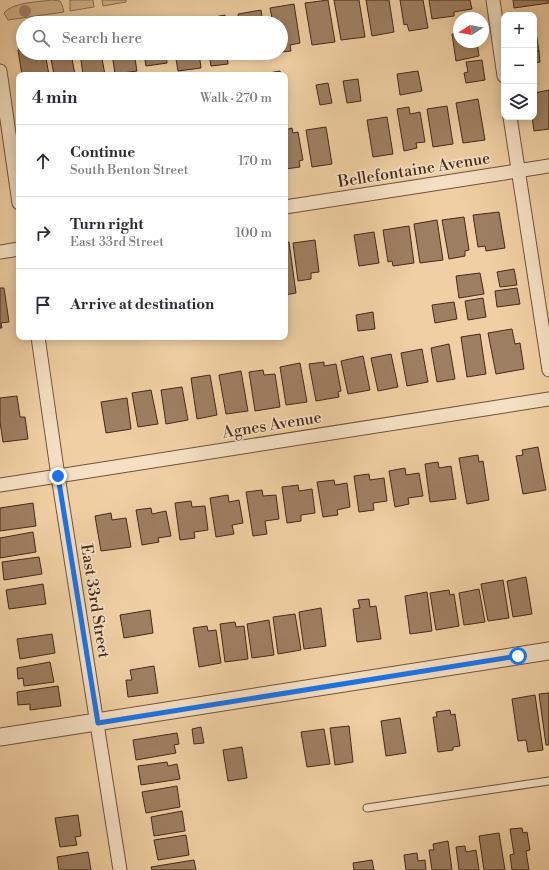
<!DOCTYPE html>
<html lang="en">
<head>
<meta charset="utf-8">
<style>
	body { margin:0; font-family:"Libre Bodoni",serif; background:#f7f7f7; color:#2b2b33 }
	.controls { position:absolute; right:12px; top:12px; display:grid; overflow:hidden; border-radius:8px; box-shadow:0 2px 10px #0003 }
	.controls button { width:36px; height:36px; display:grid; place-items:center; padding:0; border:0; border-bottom:1px solid #e1e1e2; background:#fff; color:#2b2b33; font:20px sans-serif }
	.compass { position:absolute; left:453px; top:12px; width:36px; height:36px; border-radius:50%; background:#fff; box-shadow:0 2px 10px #0003; rotate:259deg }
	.stop { position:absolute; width:12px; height:12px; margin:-9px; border:3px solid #1a73e8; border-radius:50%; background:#fff }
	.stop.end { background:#1a73e8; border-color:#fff; box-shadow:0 1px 4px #0008 }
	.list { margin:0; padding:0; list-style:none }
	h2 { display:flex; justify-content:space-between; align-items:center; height:52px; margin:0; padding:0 16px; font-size:17px }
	h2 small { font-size:13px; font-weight:400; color:#7c7c81 }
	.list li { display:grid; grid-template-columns:26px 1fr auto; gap:12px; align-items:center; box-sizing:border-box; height:72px; padding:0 16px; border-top:1px solid #e1e1e2 }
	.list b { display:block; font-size:15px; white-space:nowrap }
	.list p { margin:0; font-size:13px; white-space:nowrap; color:#7c7c81 }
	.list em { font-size:13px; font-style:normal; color:#7c7c81 }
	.icon { flex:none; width:22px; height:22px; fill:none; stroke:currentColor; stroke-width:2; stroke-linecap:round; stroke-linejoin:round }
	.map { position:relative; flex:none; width:549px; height:870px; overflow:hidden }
	.search { position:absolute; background:#fff; box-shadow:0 2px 10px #0003; left:16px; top:16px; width:272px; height:44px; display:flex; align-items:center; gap:10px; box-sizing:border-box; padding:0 14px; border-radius:22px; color:#7c7c81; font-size:15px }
	.panel { position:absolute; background:#fff; box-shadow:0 2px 10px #0003; left:16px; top:72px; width:272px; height:268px; border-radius:8px }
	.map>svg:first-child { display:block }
	.green { fill:#d2b38c; stroke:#8c6e52 }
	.building { fill:#9e7f61; stroke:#472819 }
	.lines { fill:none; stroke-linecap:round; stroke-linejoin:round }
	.service-casing { stroke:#71523c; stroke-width:9 }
	.minor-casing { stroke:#71523c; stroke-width:15 }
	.tertiary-casing { stroke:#71523c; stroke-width:19 }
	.service { stroke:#f5e0c3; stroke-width:7 }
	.minor { stroke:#f5e0c3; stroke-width:13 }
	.tertiary { stroke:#f5e0c3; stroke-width:17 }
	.tree { fill:#a28364 }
	.route { stroke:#1a73e8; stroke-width:5 }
	.labels { text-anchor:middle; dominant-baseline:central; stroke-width:3.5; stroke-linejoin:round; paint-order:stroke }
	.street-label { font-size:16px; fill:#472819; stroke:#f5e0c3 }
</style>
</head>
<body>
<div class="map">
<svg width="549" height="870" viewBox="0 0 549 870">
	<rect width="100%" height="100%" fill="#efcfa3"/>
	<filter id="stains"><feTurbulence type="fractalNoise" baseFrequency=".005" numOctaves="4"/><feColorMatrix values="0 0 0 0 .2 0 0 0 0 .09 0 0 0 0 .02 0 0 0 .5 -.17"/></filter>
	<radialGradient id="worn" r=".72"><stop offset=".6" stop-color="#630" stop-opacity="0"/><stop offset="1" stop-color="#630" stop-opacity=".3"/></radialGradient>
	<path class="green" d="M52 0 60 1 62 5 64 12 8 20 4 13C13 2 38 2 52 0Z
		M70 0H93L94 7 70 11Z
		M102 0H126V2L103 6Z"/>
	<path class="building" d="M328 0 335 42 312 45 305 3Z
		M334 0H359L365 37 341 40Z
		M366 0H389L394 32 372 36Z
		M400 0H423L428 28 409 31 407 24 404 25Z
		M429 0H470L472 9 454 12V16L432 19Z
		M513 0H549V3L514 8Z
		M294 4 300 43 290 45 291 51 281 52V23H273L270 8Z
		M261 10 263 23H239L238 14Z
		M225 15 226 21 235 20V23H204V19Z
		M459 33V42H477L479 56 456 61 452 34Z
		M536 33 539 51H534V34Z
		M23 49V53H45L49 75H22L18 50Z
		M534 51H539L540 62 534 63Z
		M50 53H71L75 75H54Z
		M80 53H101L105 75H83Z
		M112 53H134L137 71 115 74Z
		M144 53H166L167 63 146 66Z
		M175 53H199L201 68 178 71Z
		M209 53H227L228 64 211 66Z
		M244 53H258V56L245 58Z
		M482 60 485 80 466 83 464 73 468 72 466 62Z
		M280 71 281 75H263V74Z
		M418 71 422 91 400 95 397 74Z
		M358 79 361 101 347 103 343 81Z
		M328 83 332 103 320 105 316 85Z
		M549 90V129L534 131 532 117H534V93Z
		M478 99 485 140 463 143 456 103Z
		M447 106 453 144 433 147 427 109Z
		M409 107 410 114 420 112 425 142 416 143 417 148 404 151 397 109Z
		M387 117 393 154 373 157 367 120Z
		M326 127 332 164 312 167 306 130Z
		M292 128 293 133 298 132 303 160 299 161 300 167 285 169V130Z
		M499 212 505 248 486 251 485 246 478 247 473 215Z
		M464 217 469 250 465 251V256L449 259 442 220Z
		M437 220 443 260 420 263 414 224Z
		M409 226 414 263 393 266 392 261 388 262 383 230Z
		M374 232 379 263 359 266 354 235Z
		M315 240 319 272 311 273V279L298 281 293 243Z
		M285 242H289L296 293 285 295Z
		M514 269 517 285 500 287 497 272Z
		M480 273 484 294 459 298 456 276Z
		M0 288H4L9 322 1 323 2 328H0Z
		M517 288 520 304 497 307 495 291Z
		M483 298 486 317 468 320 465 301Z
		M454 302 457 319 435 323 432 305Z
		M373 312 375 329 358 331 356 315Z
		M512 329 515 344 520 343 524 369 496 374 488 333Z
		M480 334 486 374 467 377 461 337Z
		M449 344 455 379 437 382 431 348Z
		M422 349 428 382 407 386 401 353Z
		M391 354 398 387 378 391 371 358Z
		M363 356 370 390 348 394 341 361Z
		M324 362V366L336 364 341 391 338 392 339 397 316 401 309 364Z
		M300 363 307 402 286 405 280 367Z
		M263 370 264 375 275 374 280 407 255 411 249 372Z
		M241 371 248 411 226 414 219 375Z
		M210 375 217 415 197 419 191 378Z
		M182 387 188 420 166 424 161 390Z
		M151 390 158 424 138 427 132 393Z
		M17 396 20 417H25L28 439 3 442 0 422V398Z
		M127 398 131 429 106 433 101 402Z
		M538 447 546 490 523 494 516 456 523 455 522 450Z
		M478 455 479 462 483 461 489 500 467 504 459 458Z
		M438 462 439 468 451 466 456 499 430 502 425 464Z
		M405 468 406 475 419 473 423 496 408 498 409 504 395 507 389 471Z
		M369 474 370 480 384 478 387 501 373 503 374 510 359 512 354 476Z
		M334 480 335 485 347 483 350 507 337 510 338 515 323 517 317 482Z
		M298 485 299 491 312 489 315 513 301 515V521L287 523 282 487Z
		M262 490 263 496 276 495 279 519 265 521 267 534 253 536 246 492Z
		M228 495 229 502 239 500 243 523 232 525 234 534 216 537 210 498Z
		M191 501 192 507 205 506 208 530 194 532 195 538 180 540 175 503Z
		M33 503 36 526 0 531V508Z
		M151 508 152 514 166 511 171 536 158 538 159 542 142 545 136 510Z
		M111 513 112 520 126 518 131 547 101 551 95 516Z
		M33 532 36 552 0 558V538Z
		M39 557 42 574 4 580 2 562Z
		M526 577 532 614 513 617 507 581Z
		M503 580 509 618 488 621 481 584Z
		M43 584 46 604 9 609 6 590Z
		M479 589 485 622 464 625 459 593Z
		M449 590 450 595 454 594 459 626 436 630 430 593Z
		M427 592 432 631 410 634 405 596Z
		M369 599 370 607 376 606 381 639 357 642 353 609 360 608 358 600Z
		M321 608 326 646 304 649 299 612Z
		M150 610 153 633 124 638 120 615Z
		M295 614 301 650 278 654 273 617Z
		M269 620 274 655 252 658 247 624Z
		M235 622 236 627 244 626 248 659 225 662 220 624Z
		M207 626 208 631 216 630 221 663 199 667 193 628Z
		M52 634 55 653 20 659 17 639Z
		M50 662 54 682 24 686 23 678 18 679 17 668Z
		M154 666 158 693 128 697 126 680H132L130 670Z
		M58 686 61 706 30 710V704L18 705 17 692Z
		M549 693V745H546L539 694Z
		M535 695 543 750 528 752 526 740 518 741 512 699Z
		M450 710 451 715 455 714 460 746 453 747V750L438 752 433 717H437L436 712Z
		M400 718 406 753 386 756 381 721Z
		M349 726 353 762 335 765 330 728Z
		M201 727 204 743 194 744 192 729Z
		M324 729 330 764 307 767 301 732Z
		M177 733 179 744 174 745 176 753 136 760 133 740Z
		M242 747 247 778 228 781 223 750Z
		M167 762 168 766 177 764 180 779 141 785 138 766Z
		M177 786 180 807 146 813 142 792Z
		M182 811 185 831 154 836 151 817Z
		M78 815 81 836 75 837 77 845 60 847 55 818Z
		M522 828 523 833 527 832 530 850 526 851 529 870H512L510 855 514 854 510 829Z
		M499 833 505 870H484L479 836Z
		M186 835 189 855 158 860 154 840Z
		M448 841 452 870H432L429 850H434L433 844Z
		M465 846 466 852 476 850 479 870H459L456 847Z
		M88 852 91 870H59L57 857Z
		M417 853 418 861 425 860 426 870H406L404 855Z
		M194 860 196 870H152L151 867Z
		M372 860 374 870H354L353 863Z"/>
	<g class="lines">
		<defs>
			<path id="service" d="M367 808 549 781"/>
			<path id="minor" d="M493 0 504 76
				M0 71 19 203
				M510 117 549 370
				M285 207 549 166
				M0 252 19 249
				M38 337 58 476 120 870
				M0 485 549 399"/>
			<path id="tertiary" d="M0 737 549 651"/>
		</defs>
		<use href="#service" class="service-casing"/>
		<use href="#minor" class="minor-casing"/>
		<use href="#tertiary" class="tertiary-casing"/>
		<use href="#service" class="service"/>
		<use href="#minor" class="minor"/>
		<use href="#tertiary" class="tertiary"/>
	</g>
	<circle class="tree" cx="25" cy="11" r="6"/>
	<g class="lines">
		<path class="route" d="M58 476 98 723 518 656"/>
	</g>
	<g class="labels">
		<g class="street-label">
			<text transform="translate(414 170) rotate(-9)">Bellefontaine Avenue</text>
			<text transform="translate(272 425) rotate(-9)">Agnes Avenue</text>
			<text transform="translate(95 601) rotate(81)">East 33rd Street</text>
		</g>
	</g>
	<rect width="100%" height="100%" filter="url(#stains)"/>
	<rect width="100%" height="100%" fill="url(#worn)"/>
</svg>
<div class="controls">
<button>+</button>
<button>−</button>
<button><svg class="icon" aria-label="layers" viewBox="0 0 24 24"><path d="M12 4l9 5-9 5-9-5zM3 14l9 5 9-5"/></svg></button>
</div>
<svg class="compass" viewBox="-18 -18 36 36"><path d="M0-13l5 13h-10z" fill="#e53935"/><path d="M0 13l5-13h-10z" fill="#7c7c81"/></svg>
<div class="stop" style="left:518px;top:656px"></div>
<div class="stop end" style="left:58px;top:476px"></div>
<div class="search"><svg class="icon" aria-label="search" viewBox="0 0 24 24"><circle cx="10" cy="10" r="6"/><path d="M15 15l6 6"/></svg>Search here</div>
<section class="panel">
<h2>4 min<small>Walk · 270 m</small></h2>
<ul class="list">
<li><svg class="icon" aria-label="ahead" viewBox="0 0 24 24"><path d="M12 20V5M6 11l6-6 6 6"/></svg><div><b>Continue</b><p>South Benton Street</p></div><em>170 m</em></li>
<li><svg class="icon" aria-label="right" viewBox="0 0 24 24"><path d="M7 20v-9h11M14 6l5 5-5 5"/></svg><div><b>Turn right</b><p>East 33rd Street</p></div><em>100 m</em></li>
<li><svg class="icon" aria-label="arrive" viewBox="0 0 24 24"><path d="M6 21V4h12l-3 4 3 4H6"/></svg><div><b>Arrive at destination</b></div></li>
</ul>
</section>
</div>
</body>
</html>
